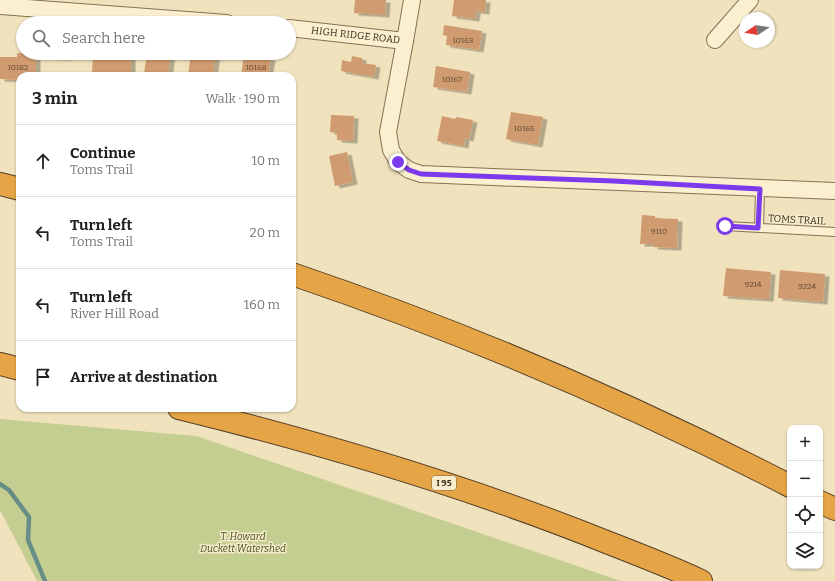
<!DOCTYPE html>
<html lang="en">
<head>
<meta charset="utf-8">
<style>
	body { margin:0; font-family:Bitter,serif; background:#f2f2f2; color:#222 }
	.controls { position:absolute; right:12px; bottom:12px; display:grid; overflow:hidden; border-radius:8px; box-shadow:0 1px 3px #0004 }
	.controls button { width:36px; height:36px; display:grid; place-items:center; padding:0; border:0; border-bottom:1px solid #e0e0e0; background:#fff; color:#222; font:20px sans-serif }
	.compass { position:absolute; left:739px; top:12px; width:36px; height:36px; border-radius:50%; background:#fff; box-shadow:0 1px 3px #0004; rotate:258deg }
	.stop { position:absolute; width:12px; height:12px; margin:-9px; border:3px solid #7c3aed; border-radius:50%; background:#fff }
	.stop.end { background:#7c3aed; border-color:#fff; box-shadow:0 1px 4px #0008 }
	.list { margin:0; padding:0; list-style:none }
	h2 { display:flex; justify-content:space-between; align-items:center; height:52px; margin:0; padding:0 16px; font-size:17px }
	h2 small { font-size:13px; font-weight:400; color:#767676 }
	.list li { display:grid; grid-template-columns:26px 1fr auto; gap:12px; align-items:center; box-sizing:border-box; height:72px; padding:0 16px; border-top:1px solid #e0e0e0 }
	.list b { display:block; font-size:15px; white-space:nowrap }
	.list p { margin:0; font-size:13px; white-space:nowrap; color:#767676 }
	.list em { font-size:13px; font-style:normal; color:#767676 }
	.icon { flex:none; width:22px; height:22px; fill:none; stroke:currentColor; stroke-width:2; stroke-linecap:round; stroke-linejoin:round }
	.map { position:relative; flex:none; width:835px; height:581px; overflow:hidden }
	.search { position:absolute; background:#fff; box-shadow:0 1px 3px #0004; left:16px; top:16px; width:280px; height:44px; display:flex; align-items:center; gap:10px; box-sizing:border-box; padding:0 14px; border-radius:22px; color:#767676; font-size:15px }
	.panel { position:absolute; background:#fff; box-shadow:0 1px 3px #0004; left:16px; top:72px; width:280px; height:340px; border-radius:12px }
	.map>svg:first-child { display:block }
	.green { fill:#c4ce90 }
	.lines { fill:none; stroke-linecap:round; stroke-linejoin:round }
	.stream { stroke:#678e86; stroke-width:4.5 }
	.building { fill:#d09b6f; filter:url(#shadow) }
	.service-casing { stroke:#877155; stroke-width:10 }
	.minor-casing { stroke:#877155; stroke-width:18 }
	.motorway-casing { stroke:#543f2a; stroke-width:24 }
	.service { stroke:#faefcf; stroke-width:8 }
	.minor { stroke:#faefcf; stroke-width:16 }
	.motorway { stroke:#e5a546; stroke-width:22 }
	.route { stroke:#7c3aed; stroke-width:5 }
	.labels { text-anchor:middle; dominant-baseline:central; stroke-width:3; stroke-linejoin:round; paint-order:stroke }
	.number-label { font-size:8px; fill:#5c462f }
	.shield { fill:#f7eccb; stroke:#70644f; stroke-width:1 }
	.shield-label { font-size:9px; font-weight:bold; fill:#36291a }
	.street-label { font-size:10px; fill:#36291a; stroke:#f7eccb }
	.park-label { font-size:10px; font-style:italic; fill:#455320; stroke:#f7eccb }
</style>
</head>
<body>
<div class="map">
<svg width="835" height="581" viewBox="0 0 835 581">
	<defs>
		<filter id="shadow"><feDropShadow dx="4.5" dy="2.5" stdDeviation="0" flood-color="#0004"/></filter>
	</defs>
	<rect width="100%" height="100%" fill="#f0e2bc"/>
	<path class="green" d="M0 419 196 436 621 581H37L0 510Z"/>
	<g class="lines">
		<path class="stream" d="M0 484 9 490 29 517 28 540 45 581"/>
	</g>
	<path class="building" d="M355 0H386L385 15 354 13Z
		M454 0H486L485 12 476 11 475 19 452 16Z
		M444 25 482 31 479 50 446 45 447 36 443 35Z
		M17 53H36V76H20V80L0 79V57H17Z
		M50 53H68V58L50 57Z
		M93 53H131V74L92 73Z
		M147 53H171L168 76 144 74Z
		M191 53H216L213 76 188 75Z
		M244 54 271 58 268 76H241Z
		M352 56 362 58V63L376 65 374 77 341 71 342 60 351 62Z
		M436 66 470 72 467 92 433 87Z
		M511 112 543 117 538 145 506 139Z
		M331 115 354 116 353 141 337 140V133L330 132Z
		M442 116 455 119 456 117 473 120 469 139 465 138 464 146 437 141Z
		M347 152 353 182 335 186 329 156Z
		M642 215 655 216V218L678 219 677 248 653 247 654 244H640Z
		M726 268 771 272 769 299 723 296Z
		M780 270 825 274 823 302 778 298Z"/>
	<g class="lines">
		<defs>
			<path id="service" d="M725 226 835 232
				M759 228 760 189"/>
			<g id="minor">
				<path d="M0 6 227 23"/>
				<path id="s1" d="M289 28 405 41 412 0"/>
				<path d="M715 40 750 0"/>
				<path d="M405 41 388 132 391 150 398 162 409 170 421 174 835 191"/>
			</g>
			<path id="motorway" d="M0 184 20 189
				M292 274C463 332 630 403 790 486
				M0 364 20 369
				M179 408C325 444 470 487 609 543 640 555 671 567 701 581
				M820 502 835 509"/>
		</defs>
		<use href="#service" class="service-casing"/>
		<use href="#minor" class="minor-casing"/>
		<use href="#motorway" class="motorway-casing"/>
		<use href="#service" class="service"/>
		<use href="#minor" class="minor"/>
		<use href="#motorway" class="motorway"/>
	</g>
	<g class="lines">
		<path class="route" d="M398 162 409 170 421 174 614 181 760 189 758 228 725 226"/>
	</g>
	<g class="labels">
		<g class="number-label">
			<text x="463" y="40">10163</text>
			<text x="18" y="67">10182</text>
			<text x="256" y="67">10168</text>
			<text x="452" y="79">10167</text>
			<text x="524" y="128">10165</text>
			<text x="659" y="231">9110</text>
			<text x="753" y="284">9214</text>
			<text x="807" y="286">9224</text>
		</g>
		<rect class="shield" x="432" y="476" width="24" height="14" rx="3"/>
		<g class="shield-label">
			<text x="444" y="483">I 95</text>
		</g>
		<g class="street-label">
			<text stroke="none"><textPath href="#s1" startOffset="67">HIGH RIDGE ROAD</textPath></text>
			<text transform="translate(797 220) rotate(3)">TOMS TRAIL</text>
		</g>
		<g class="park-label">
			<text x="243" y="537">T. Howard<tspan x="243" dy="12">Duckett Watershed</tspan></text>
		</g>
	</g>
</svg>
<div class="controls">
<button>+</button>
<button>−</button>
<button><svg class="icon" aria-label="locate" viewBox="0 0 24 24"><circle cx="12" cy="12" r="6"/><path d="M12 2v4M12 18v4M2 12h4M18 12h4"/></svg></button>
<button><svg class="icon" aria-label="layers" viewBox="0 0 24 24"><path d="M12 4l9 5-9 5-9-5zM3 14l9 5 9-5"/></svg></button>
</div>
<svg class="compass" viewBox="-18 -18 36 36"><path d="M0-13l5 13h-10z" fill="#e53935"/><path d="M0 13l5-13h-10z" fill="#767676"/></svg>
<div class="stop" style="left:725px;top:226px"></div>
<div class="stop end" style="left:398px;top:162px"></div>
<div class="search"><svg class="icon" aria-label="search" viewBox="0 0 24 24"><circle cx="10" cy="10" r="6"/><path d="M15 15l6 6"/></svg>Search here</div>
<section class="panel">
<h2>3 min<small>Walk · 190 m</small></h2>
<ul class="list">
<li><svg class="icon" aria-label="ahead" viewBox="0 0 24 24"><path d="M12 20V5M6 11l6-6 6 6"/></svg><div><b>Continue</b><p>Toms Trail</p></div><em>10 m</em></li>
<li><svg class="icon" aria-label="left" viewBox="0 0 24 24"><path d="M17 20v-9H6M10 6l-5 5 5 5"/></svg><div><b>Turn left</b><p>Toms Trail</p></div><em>20 m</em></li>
<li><svg class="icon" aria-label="left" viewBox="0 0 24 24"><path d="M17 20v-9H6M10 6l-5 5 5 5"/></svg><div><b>Turn left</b><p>River Hill Road</p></div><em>160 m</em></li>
<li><svg class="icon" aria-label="arrive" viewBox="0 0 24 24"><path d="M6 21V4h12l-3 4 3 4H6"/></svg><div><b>Arrive at destination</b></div></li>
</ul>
</section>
</div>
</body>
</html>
